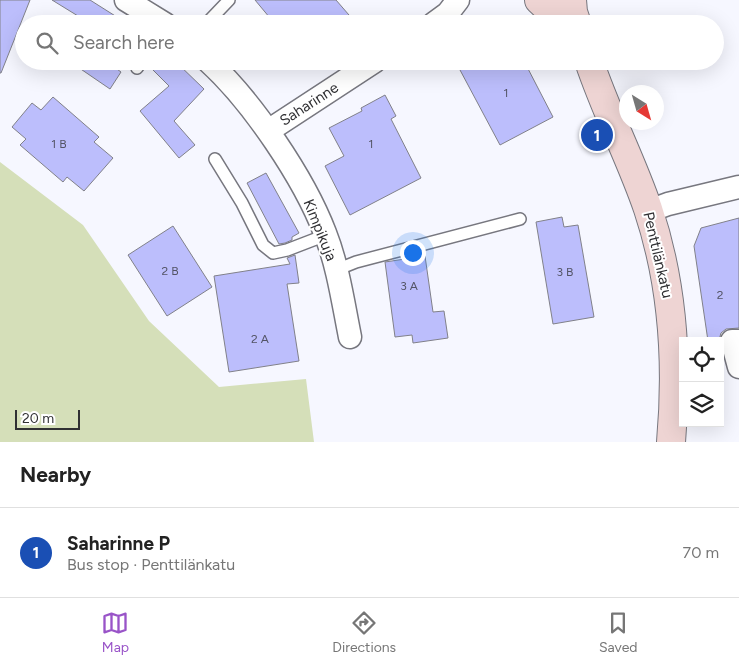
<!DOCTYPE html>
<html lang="en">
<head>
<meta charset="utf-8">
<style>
	body { margin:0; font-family:Figtree,sans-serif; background:#f6f6f6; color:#222 }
	.controls { position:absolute; right:15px; bottom:15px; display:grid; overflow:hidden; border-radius:0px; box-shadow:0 5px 20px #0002 }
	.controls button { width:45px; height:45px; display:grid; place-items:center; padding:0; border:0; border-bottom:1px solid #e0e0e0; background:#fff; color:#222; font:25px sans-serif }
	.compass { position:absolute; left:619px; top:85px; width:45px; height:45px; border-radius:50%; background:#fff; box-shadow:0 5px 20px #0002; rotate:143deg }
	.scale { position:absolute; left:15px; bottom:12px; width:65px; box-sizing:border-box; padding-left:5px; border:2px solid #303033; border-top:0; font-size:14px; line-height:18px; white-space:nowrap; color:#303033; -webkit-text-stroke:4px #fff; paint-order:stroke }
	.you { position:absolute; left:412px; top:252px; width:18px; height:18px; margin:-12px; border:4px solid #fff; border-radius:50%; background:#1a73e8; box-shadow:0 0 0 8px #1a73e833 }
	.badge { display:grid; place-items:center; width:32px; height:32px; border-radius:50%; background:#9954c8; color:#fff; font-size:16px; font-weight:700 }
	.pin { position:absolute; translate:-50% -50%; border:2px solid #fff; box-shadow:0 1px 5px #0006 }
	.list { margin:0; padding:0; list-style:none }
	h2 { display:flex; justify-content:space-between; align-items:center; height:65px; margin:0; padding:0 20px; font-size:21px }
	h2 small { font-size:16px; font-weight:400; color:#767676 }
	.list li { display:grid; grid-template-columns:32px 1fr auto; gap:15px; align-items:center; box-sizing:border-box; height:90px; padding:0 20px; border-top:1px solid #e0e0e0 }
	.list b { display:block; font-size:19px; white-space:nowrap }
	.list p { margin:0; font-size:16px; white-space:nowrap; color:#767676 }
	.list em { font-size:16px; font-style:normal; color:#767676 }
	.icon { flex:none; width:28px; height:28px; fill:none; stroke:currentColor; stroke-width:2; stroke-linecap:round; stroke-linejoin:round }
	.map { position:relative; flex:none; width:739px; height:442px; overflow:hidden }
	.search { position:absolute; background:#fff; box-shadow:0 5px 20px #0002; left:15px; right:15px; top:15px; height:55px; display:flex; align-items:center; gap:12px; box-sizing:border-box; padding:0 18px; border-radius:28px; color:#767676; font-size:19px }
	.sheet { height:155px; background:#fff }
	nav { display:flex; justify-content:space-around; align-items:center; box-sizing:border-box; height:70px; border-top:1px solid #e0e0e0; background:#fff; font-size:14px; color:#767676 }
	nav a { display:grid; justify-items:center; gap:2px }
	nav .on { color:#9954c8 }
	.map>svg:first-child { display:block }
	.green { fill:#d5dfb9 }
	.building { fill:#bcbefc; stroke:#818189 }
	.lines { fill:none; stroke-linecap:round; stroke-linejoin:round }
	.lane-casing { stroke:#77777f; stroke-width:14 }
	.street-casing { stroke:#77777f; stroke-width:25 }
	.secondary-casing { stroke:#77777f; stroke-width:30 }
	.lane { stroke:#fff; stroke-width:11 }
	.street { stroke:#fff; stroke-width:22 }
	.secondary { stroke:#eed4d3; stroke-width:28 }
	.labels { text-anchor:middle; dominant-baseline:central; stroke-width:4; stroke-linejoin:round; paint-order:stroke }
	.number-label { font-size:12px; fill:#535465 }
	.street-label { font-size:15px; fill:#303033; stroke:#fff }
</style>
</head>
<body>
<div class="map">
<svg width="739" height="442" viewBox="0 0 739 442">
	<rect width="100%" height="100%" fill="#f6f7ff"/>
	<path class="green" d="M0 162 83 225 149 321 219 387 306 379 314 442H0Z"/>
	<path class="building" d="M0 0H30L1 73H0Z
		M52 0H90L128 24H91Z
		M255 0H336L349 15 339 24H275Z
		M69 61H106L121 72 110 89Z
		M149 61H175L204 89 174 121 195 145 179 158 140 111 169 86 148 65Z
		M461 61H524L553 117 500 145 460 70 464 67Z
		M385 95 396 116 391 119 421 178 350 215 325 166 344 156 329 128 362 111 361 108Z
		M53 97 99 137 94 142 113 158 84 191 67 177 63 182 20 145 26 139 12 127 32 103 41 110Z
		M266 173 299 233 292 237V240L285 243 279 244 247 183Z
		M562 217 564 227 578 225 594 317 553 324 536 222Z
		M739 218V328L726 329 721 333 719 340 708 341 694 246 701 228Z
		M173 226 212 287 167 316 128 255Z
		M295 255 299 283 287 284 299 361 229 372 214 276 290 264 287 258Z
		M425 256 433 312 444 311 448 338 413 343 412 335 395 337 385 262Z"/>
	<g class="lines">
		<defs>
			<path id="lane" d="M206 24 229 0
				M137 68 142 61
				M215 159 242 203 263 245 273 253 287 250 326 235
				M336 270 356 262 520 219"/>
			<path id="street" d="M126 0 165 24
				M433 24 448 13 458 0
				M208 61C252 101 304 178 325 233 338 266 343 302 350 337
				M268 131 375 61
				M649 211 668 204 739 187
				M739 341H732L739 367"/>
			<path id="secondary" d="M539 0 558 18 561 24
				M572 0 573 12 577 24
				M589 61C606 112 631 159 648 209 673 284 678 364 671 442"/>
		</defs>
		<use href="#lane" class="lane-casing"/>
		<use href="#street" class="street-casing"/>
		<use href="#secondary" class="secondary-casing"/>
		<use href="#lane" class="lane"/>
		<use href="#street" class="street"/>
		<use href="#secondary" class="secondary"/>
	</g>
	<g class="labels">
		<g class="number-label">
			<text x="506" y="93">1</text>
			<text x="59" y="144">1 B</text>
			<text x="371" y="144">1</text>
			<text x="170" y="271">2 B</text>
			<text x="565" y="272">3 B</text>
			<text x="409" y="286">3 A</text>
			<text x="720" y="295">2</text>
			<text x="260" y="339">2 A</text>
		</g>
		<g class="street-label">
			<text transform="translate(309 104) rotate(-33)">Saharinne</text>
			<text transform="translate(320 230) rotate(68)">Kimpikuja</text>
			<text transform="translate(658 255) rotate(77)">Penttilänkatu</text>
		</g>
	</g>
</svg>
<div class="controls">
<button><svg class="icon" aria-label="locate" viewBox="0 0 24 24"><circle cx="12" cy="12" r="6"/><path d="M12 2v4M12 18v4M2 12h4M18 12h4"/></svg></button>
<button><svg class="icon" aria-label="layers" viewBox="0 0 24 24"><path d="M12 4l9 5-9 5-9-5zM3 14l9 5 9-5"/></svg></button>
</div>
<svg class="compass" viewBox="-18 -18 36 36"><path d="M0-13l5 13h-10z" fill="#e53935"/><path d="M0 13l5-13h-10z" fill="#767676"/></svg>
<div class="scale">20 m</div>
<div class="you"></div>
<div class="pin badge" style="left:597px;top:135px;background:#1a4fb4">1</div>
<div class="search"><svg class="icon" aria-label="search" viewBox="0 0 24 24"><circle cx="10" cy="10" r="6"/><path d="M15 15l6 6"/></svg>Search here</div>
</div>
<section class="sheet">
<h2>Nearby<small></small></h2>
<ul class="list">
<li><span class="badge" style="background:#1a4fb4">1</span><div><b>Saharinne P</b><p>Bus stop · Penttilänkatu</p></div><em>70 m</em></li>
</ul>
</section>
<nav>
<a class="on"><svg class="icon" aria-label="map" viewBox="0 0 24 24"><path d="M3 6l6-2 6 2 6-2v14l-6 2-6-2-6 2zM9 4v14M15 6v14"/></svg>Map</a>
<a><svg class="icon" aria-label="directions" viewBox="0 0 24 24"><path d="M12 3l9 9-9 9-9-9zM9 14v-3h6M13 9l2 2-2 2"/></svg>Directions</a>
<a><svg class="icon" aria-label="saved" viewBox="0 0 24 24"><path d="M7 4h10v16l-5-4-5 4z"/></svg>Saved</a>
</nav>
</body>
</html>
